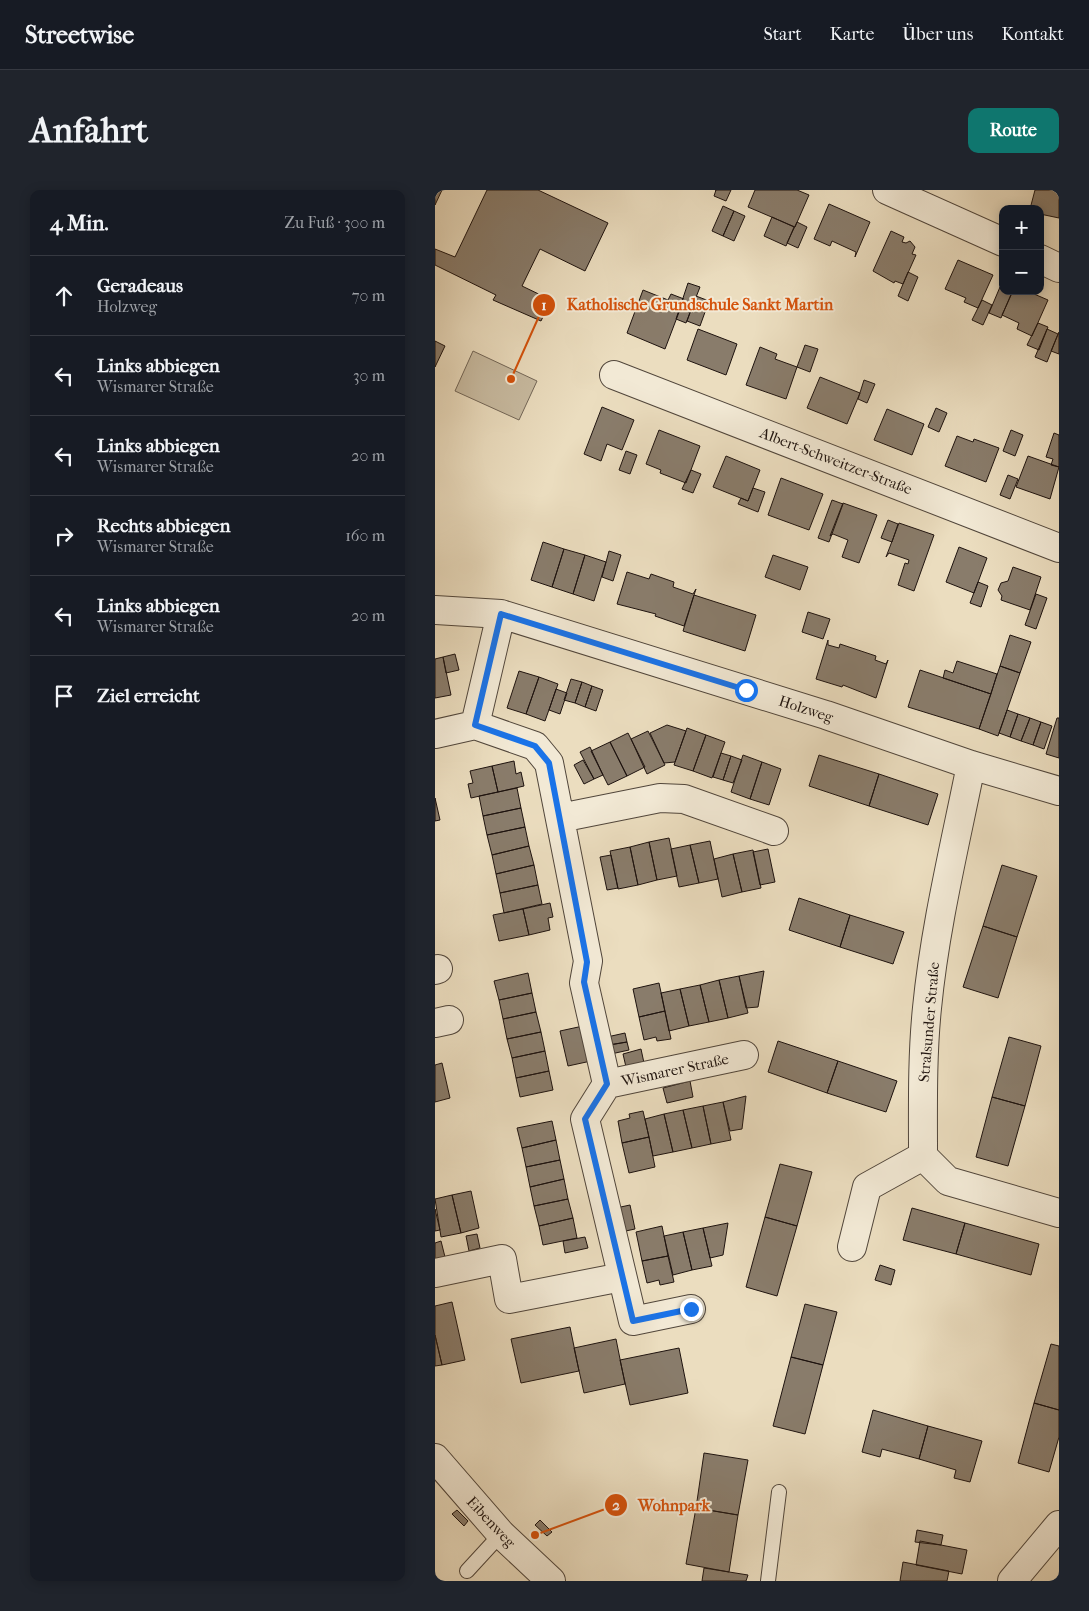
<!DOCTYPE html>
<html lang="de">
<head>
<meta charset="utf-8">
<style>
	body { margin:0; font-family:"IM FELL French Canon",serif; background:#20242c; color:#f1f3f6 }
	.controls { position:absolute; right:15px; top:15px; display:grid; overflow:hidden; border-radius:10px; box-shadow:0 2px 12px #0003 }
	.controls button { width:45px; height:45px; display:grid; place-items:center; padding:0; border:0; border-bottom:1px solid #363941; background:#171b24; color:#f1f3f6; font:25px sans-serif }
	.stop { position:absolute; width:15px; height:15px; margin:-11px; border:4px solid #1a73e8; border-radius:50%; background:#fff }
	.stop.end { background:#1a73e8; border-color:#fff; box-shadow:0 1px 5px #0008 }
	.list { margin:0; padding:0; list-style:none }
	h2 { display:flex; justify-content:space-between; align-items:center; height:65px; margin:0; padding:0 20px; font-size:21px }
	h2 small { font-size:16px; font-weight:400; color:#9ea1a6 }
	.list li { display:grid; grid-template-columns:32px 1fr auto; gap:15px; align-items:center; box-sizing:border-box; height:80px; padding:0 20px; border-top:1px solid #363941 }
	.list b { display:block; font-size:19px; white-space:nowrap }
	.list p { margin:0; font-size:16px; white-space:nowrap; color:#9ea1a6 }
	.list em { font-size:16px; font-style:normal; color:#9ea1a6 }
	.icon { flex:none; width:28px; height:28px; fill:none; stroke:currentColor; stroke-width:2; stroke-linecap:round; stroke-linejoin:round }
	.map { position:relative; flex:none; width:624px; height:1391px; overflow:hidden; border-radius:10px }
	header { display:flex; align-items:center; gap:30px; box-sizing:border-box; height:70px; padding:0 25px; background:#171b24; border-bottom:1px solid #363941 }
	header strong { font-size:24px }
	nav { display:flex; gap:28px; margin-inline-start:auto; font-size:18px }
	.intro { display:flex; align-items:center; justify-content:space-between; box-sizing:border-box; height:120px; padding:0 30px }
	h1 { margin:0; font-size:35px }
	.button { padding:12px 22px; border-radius:10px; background:#0f766e; color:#fff; font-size:18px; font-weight:700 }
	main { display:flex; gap:30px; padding:0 30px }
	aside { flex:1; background:#171b24; border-radius:10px; box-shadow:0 2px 12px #0003 }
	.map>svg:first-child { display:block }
	.grass { fill:#c8bba1; stroke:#736758 }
	.building { fill:#897c6b; stroke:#1e130f }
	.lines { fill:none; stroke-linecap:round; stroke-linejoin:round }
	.lane-casing { stroke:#51463b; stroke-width:16 }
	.street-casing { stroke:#51463b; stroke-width:30 }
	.lane { stroke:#f2e9d5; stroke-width:14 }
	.street { stroke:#f2e9d5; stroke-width:28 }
	.route { stroke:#1a73e8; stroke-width:6 }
	.labels { text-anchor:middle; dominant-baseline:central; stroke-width:4; stroke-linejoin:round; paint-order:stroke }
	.street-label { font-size:15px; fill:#1e130f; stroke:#f2e9d5 }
	.leader { fill:none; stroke:#d4520c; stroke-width:2 }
	.callout-dot { fill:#d4520c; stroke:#f2e9d5; stroke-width:2 }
	.mark-label { font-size:15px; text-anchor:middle; font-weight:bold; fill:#fff }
	.callout-label { font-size:16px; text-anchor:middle; font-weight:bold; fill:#d4520c; stroke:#f2e9d5; stroke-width:4; stroke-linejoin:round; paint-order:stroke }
</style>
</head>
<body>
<header>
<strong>Streetwise</strong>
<nav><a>Start</a><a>Karte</a><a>Über uns</a><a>Kontakt</a></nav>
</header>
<div class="intro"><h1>Anfahrt</h1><a class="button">Route</a></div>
<main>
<aside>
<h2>4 Min.<small>Zu Fuß · 300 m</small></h2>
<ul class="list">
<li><svg class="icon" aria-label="ahead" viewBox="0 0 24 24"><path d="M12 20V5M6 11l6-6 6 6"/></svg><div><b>Geradeaus</b><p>Holzweg</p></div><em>70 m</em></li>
<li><svg class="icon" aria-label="left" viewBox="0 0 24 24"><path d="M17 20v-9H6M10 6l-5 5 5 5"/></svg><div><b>Links abbiegen</b><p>Wismarer Straße</p></div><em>30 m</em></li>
<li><svg class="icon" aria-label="left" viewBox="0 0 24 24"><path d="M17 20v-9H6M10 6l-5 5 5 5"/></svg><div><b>Links abbiegen</b><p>Wismarer Straße</p></div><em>20 m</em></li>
<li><svg class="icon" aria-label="right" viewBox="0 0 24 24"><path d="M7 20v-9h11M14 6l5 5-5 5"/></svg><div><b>Rechts abbiegen</b><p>Wismarer Straße</p></div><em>160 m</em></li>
<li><svg class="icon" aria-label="left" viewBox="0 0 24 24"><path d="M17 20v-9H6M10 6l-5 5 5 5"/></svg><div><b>Links abbiegen</b><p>Wismarer Straße</p></div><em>20 m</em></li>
<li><svg class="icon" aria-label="arrive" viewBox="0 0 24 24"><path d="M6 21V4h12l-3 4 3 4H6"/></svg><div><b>Ziel erreicht</b></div></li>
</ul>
</aside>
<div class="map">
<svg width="624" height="1391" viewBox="0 0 624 1391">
	<rect width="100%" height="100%" fill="#ebddbf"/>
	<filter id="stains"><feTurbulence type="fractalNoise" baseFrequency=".004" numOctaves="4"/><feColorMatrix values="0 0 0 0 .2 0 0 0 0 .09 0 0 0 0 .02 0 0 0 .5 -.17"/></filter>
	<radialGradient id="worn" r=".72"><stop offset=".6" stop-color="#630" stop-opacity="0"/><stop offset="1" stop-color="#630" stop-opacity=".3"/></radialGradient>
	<path class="grass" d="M38 161 102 191 84 230 20 201Z"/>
	<path class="building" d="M0 0H7L0 15Z
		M52 0H103L173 33 150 81 105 59 87 96 116 110 106 131 58 110 61 105 0 75V59L20 67Z
		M281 0H280H296L291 11 279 6Z
		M320 0H362L374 5 360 37 313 17Z
		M600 0H624V28L605 24V19H595Z
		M394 14 435 32 420 67 421 62 397 51 395 56 379 49Z
		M288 16 299 21 288 46 277 41Z
		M299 21 310 26 299 51 288 46Z
		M337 27 359 37 351 56 329 46Z
		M362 32 372 37 363 58 352 53Z
		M456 41 469 47 467 52 471 53 475 51 480 57 477 64 481 65 468 94 460 91 459 93 438 81Z
		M523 70 558 85 543 118 529 112 531 108 510 99Z
		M473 82 483 87 473 111 463 106Z
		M253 93 265 97 251 133 241 129Z
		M565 97 568 101 577 102 566 128 554 123Z
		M208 100 233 110 236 104 249 109 230 159 192 143Z
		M592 101 613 110 597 146 582 139 584 133 567 125 578 101Z
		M261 106 274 111 265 136 252 131Z
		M547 110 557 115 548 135 537 130Z
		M603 133 613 137 604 160 592 155Z
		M263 139 302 154 291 185 252 170Z
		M612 139 623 144 612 172 600 167Z
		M624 142V164L616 161Z
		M0 151 10 156 0 177Z
		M370 155 383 159 375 182 362 177Z
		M325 157 342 164 340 169 362 177 351 209 311 195Z
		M385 187 425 203 412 234 372 218Z
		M429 190 440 194 432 213 423 209Z
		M167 217 199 230 187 260 172 254 166 271 149 264Z
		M501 218 512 223 504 242 493 237Z
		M452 219 489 234 477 265 439 250Z
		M224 240 265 256 251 293 225 283 226 280 211 274Z
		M576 240 588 245 580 266 568 261Z
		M619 243 624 245V277L616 275 618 269 611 267Z
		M522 246 538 252 539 249 564 258 551 292 510 276Z
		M191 261 202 265 195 284 184 280Z
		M291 266 325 280 313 311 278 297Z
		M593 266 624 277 615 309 581 297Z
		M256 280 266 284 258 303 247 299Z
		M573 285 583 289 575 309 565 305Z
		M346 288 388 304 374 340 333 325Z
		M318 298 330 302 323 322 303 314 306 308 313 311Z
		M397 310 408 314 394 352 383 348Z
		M408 313 442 325 424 373 407 367 413 350 398 344 395 346Z
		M453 330 463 334 457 352 446 348Z
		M464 333 499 345 479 401 463 395 470 373 473 374 474 370 454 363 451 367Z
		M108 352 129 359 117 397 96 390Z
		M524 357 552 368 539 403 511 392Z
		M129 359 150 365 138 404 117 397Z
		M174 361 186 365 178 391 167 387Z
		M150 365 171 372 159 411 138 404Z
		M338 365 373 377 365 400 330 387Z
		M578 377 606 387 595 420 566 410 567 406 563 400 566 393 573 391Z
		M192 382 214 389 216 384 239 392 238 397 258 404 261 399 249 436 220 426 221 424 182 414Z
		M543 392 553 396 546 417 535 413Z
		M601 404 612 408 601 439 590 435Z
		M259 405 321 425 310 461 248 441Z
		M373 422 395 429 388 449 367 442Z
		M575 445 596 452 585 483 565 476Z
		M393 450V455L404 458 405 454 441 466 440 470 451 474 453 470 441 508 408 495 407 497 381 489Z
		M20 464 24 480 11 483 8 467Z
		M8 467 16 505 0 508V469Z
		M522 471 562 484 556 504 508 488 510 480 518 483Z
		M565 476 585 483 563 546 544 539Z
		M485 480 556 504 544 539 473 517Z
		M84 481 104 487 91 524 72 518Z
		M104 487 123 494 110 531 91 524Z
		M136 489 147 492 140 513 129 510Z
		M147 492 157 496 150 517 140 513Z
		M157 496 168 500 161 521 150 517Z
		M121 499 132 503 125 524 114 520Z
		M572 520 583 524 575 547 564 543Z
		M583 524 595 528 586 551 575 547Z
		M595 528 606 532 598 555 586 551Z
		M622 528H624V568L611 564Z
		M606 532 617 536 609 559 598 555Z
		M232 535 251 541 240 572 229 573 215 543Z
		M252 538 271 545 258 581 239 575Z
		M213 541 230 575 212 584 196 549Z
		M193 543 210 577 192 586 175 552Z
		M271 545 290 552 277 588 258 581Z
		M175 552 192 586 173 595 156 561Z
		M155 557 168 585 159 589 145 562Z
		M286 563 296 566 288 590 278 587Z
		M308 565 327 572 315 609 296 602Z
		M384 565 444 584 434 616 374 596Z
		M296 566 307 570 298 593 288 590Z
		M148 570 159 589 149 594 139 575Z
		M79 571 81 584 86 582 89 596 63 602 57 576Z
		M327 572 346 579 334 615 315 609Z
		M57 576 63 602 36 608 33 594 38 593 35 581Z
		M444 584 503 604 493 635 434 616Z
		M82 598 86 618 48 626 44 606Z
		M0 608 5 630 0 631Z
		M86 618 90 637 52 645 48 626Z
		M90 637 94 656 57 665 52 645Z
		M234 648 242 686 222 690 214 652Z
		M275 651 283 689 264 693 255 655Z
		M214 652 222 690 203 695 195 657Z
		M255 655 264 693 244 697 236 659Z
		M94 656 99 675 61 684 57 665Z
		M195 657 203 695 183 699 175 661Z
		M333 659 340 692 325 695 318 662Z
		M318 660 326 698 307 702 298 664Z
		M298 664 307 702 287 707 279 669Z
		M176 665 183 698 172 700 165 667Z
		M99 675 103 695 65 703 61 684Z
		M567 675 602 686 582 747 548 736Z
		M103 695 107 714 69 723 65 703Z
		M364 708 415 725 405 757 354 740Z
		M115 713 118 727 113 728 115 740 94 745 88 719Z
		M88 719 94 745 64 751 58 725Z
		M415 725 469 742 458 774 405 757Z
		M548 736 582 747 563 808 528 797Z
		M329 781 323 817 311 818 304 786Z
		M93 783 97 803 64 810 59 791Z
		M304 786 313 823 293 828 284 790Z
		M284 790 293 828 274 832 265 795Z
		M224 793 230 821 204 827 198 799Z
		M265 795 274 832 254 836 245 799Z
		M245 799 254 836 234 841 226 803Z
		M97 803 101 822 68 829 64 810Z
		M230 821 236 849 222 851 221 847 209 850 204 827Z
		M101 822 106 842 72 849 68 829Z
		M148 836 156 871 133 876 125 841Z
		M106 842 110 861 77 868 72 849Z
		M190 843 192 852 174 855 172 847Z
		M574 847 606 856 590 916 557 907Z
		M343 851 403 871 392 903 333 882Z
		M192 852 194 860 176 864 174 855Z
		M206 859 209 873 191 877 188 864Z
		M110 861 114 881 81 888 77 868Z
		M403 871 462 891 451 922 392 903Z
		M7 873 15 908 0 912V875Z
		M114 881 118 900 85 907 81 888Z
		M255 891 258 907 232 913 228 898Z
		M311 906 307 939 295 941 288 912Z
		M557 907 590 916 573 976 541 967Z
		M288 912 296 950 276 954 268 916Z
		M268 916 276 954 257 958 248 920Z
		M248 920 257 958 238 962 229 924Z
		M208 921 214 947 187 953 183 931 195 928 194 924Z
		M229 924 238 962 218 966 210 929Z
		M117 931 121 950 87 958 82 938Z
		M214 947 220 977 194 983 187 953Z
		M121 950 125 970 91 977 87 958Z
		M125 970 129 989 95 997 91 977Z
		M345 974 377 982 362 1036 330 1027Z
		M129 989 133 1009 99 1016 95 997Z
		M36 1001 44 1038 26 1043 17 1005Z
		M17 1005 26 1043 6 1047 0 1009Z
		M133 1009 138 1028 104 1036 99 1016Z
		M195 1015 200 1039 186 1042 181 1018Z
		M477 1018 530 1033 521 1064 468 1050Z
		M0 1019 5 1040 0 1041Z
		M330 1027 362 1036 342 1106 311 1097Z
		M138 1028 142 1048 108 1055 104 1036Z
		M293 1033 288 1065 275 1068 268 1038Z
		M530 1033 604 1054 596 1085 521 1064Z
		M227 1036 233 1066 207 1071 201 1042Z
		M268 1038 277 1076 257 1080 248 1042Z
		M248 1042 257 1080 238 1085 229 1046Z
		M42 1044 45 1058 34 1061 31 1046Z
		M150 1047 153 1058 130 1063 128 1051Z
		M6 1051 10 1067 0 1069V1053Z
		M233 1066 239 1092 225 1095 224 1090 212 1093 207 1071Z
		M445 1075 460 1080 456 1095 440 1090Z
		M17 1112 30 1170 7 1175 0 1145V1116Z
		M370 1114 402 1122 388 1175 356 1167Z
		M135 1137 144 1181 86 1193 76 1149Z
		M0 1145 7 1175 0 1176Z
		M181 1149 190 1194 149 1203 139 1158Z
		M616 1154 624 1156V1220L599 1213Z
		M244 1158 253 1203 195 1215 185 1170Z
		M356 1167 388 1175 370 1244 338 1236Z
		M599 1213 624 1220V1247L614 1282 583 1273Z
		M438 1220 493 1236 484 1269 447 1259 445 1267 427 1262Z
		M493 1236 547 1251 535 1292 519 1288 521 1280 484 1269Z
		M269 1263 313 1270 303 1325 261 1318Z
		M261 1318 303 1325 294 1382 251 1374Z
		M22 1320 33 1331 29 1336 17 1324Z
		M105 1330 117 1342 112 1346 100 1335Z
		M482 1340 508 1345 506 1355 480 1352Z
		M485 1351 532 1360 527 1384 481 1375Z
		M468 1372 514 1381 512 1391H465Z
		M269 1378 313 1385 311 1391H267Z"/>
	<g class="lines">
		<defs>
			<path id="lane" d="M32 1381 66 1344
				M333 1391 344 1302"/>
			<path id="street" d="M452 0 568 52
				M605 69 624 78
				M179 185 624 358
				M0 420 66 424 391 525 536 575 624 601
				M66 424 40 535 100 556 114 573 153 771 149 793 172 894 150 929 198 1131 256 1119
				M0 544 40 535
				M125 628 225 608 249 609 339 641
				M0 780 3 779
				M0 833 14 830
				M172 894 309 865
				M488 966 513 991 624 1023
				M417 1057 432 997 488 966C488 916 487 867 492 818 500 736 520 655 536 575
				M0 1083 67 1069 74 1109 187 1087
				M0 1268 66 1344 116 1391
				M577 1391 624 1335"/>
		</defs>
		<use href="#lane" class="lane-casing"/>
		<use href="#street" class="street-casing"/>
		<use href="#lane" class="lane"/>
		<use href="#street" class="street"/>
	</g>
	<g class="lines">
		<path class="route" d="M256 1119 198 1131 150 929 172 894 149 792 152 772 114 573 100 556 40 535 66 424 311 500"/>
	</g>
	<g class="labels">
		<g class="street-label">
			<text transform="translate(401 271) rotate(21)">Albert-Schweitzer-Straße</text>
			<text transform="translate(371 519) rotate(18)">Holzweg</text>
			<text transform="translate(494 832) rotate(-85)">Stralsunder Straße</text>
			<text transform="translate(240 880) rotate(-12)">Wismarer Straße</text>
			<text transform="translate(56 1332) rotate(47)">Eibenweg</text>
		</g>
	</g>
	<path class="leader" d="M76 189L109 115M100 1345L181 1315"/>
	<g class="callout-dot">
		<circle cx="76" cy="189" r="5"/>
		<circle cx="100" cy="1345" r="5"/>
		<circle cx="109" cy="115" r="12"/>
		<circle cx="181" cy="1315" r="12"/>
	</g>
	<g class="mark-label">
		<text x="109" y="120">1</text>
		<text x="181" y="1320">2</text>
	</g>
	<g class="callout-label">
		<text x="265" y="120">Katholische Grundschule Sankt Martin</text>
		<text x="239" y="1321">Wohnpark</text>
	</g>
	<rect width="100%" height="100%" filter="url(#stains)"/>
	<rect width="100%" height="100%" fill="url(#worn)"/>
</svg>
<div class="controls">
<button>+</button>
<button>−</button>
</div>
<div class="stop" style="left:311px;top:500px"></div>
<div class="stop end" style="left:256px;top:1119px"></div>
</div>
</main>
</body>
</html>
